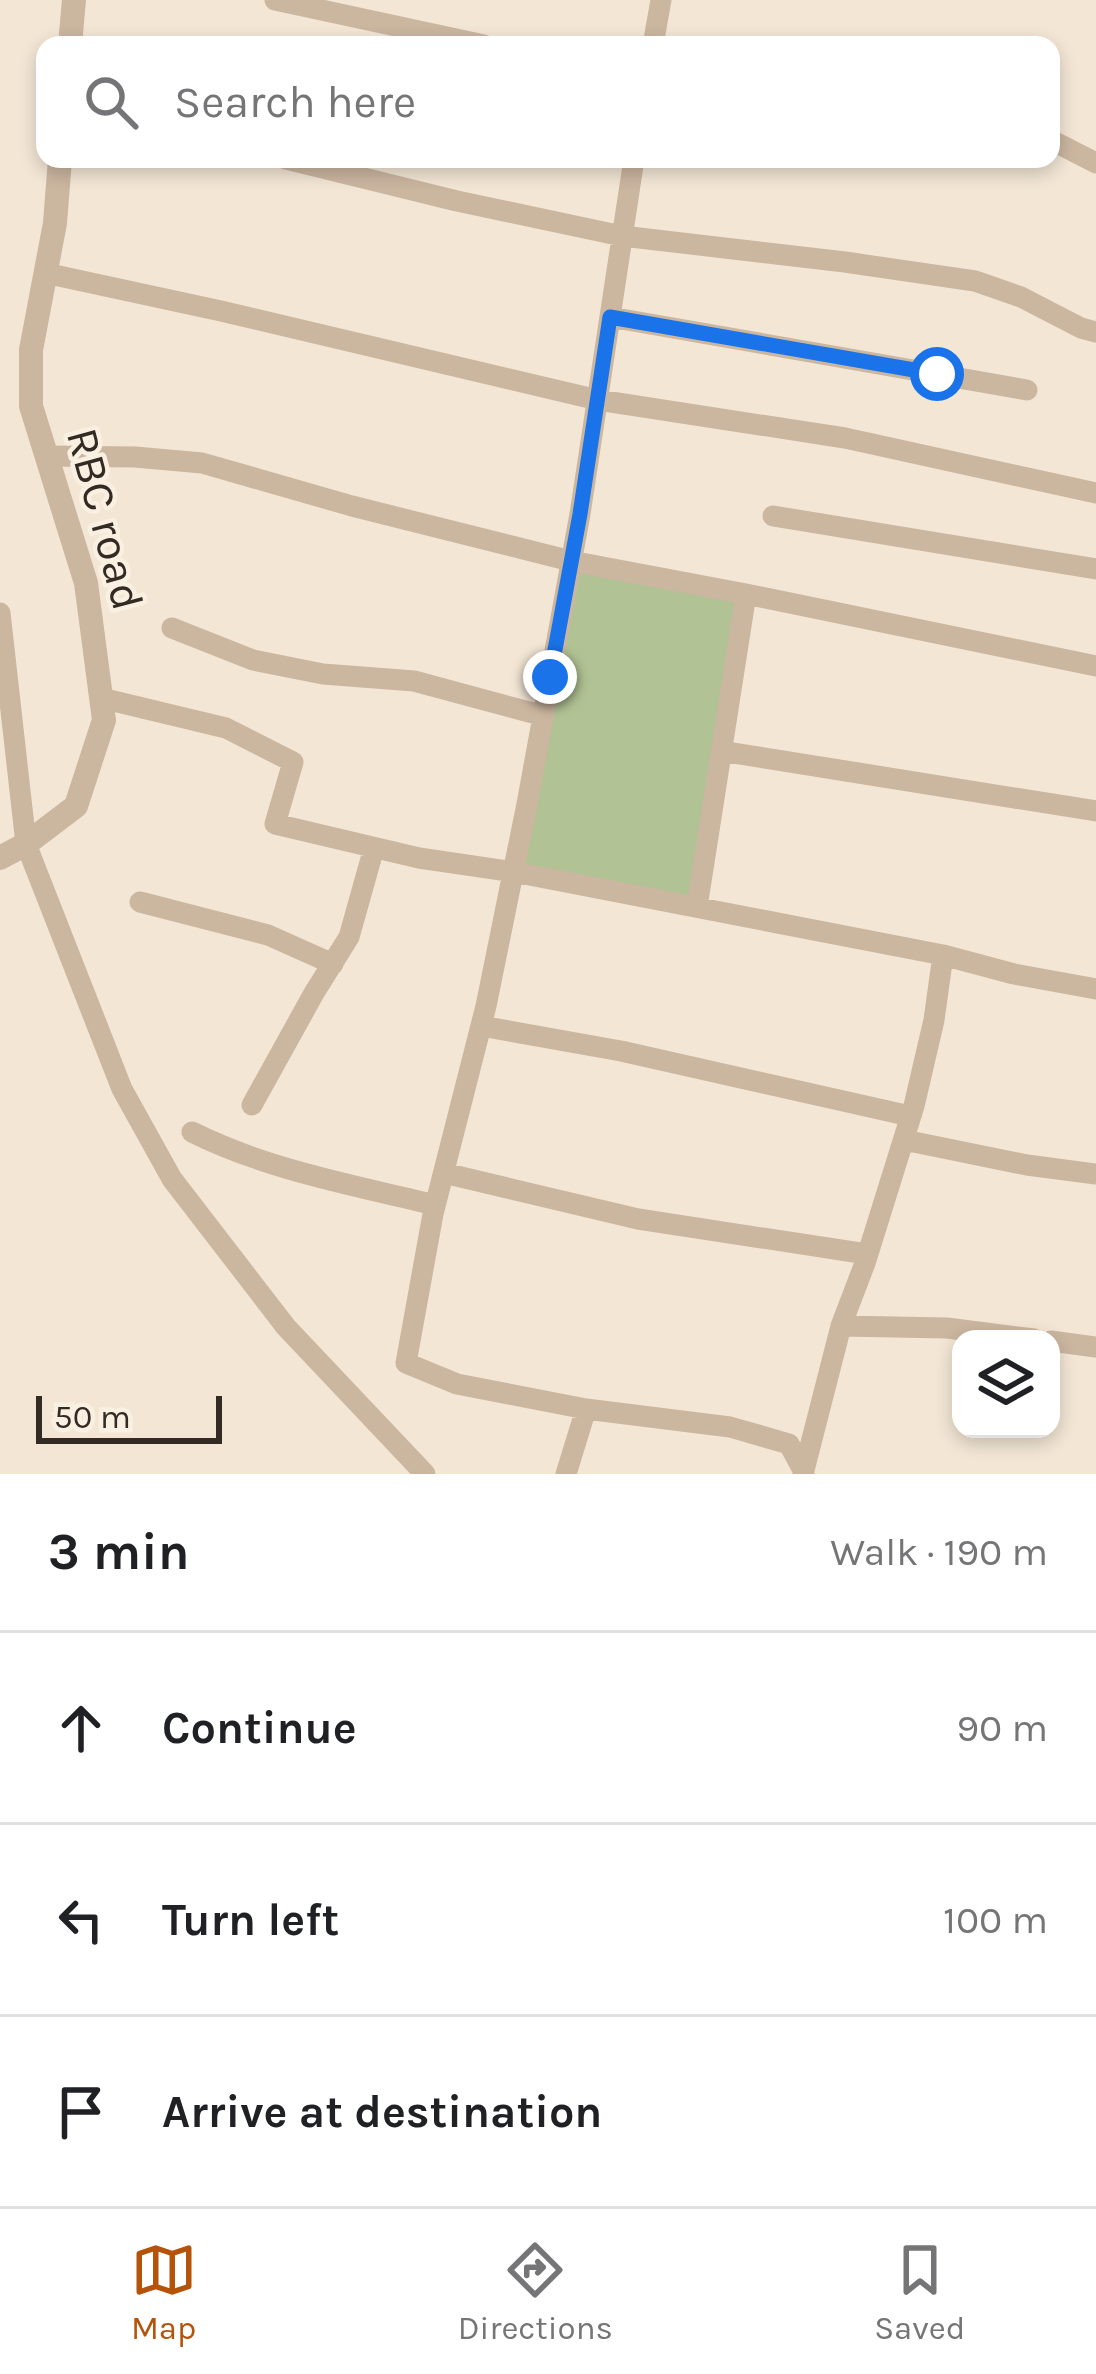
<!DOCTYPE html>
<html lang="en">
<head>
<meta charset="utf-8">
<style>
	body { margin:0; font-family:Karla,sans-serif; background:#f6f6f6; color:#202124 }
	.controls { position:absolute; right:36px; bottom:36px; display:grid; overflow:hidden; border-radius:24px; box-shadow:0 6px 18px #0003 }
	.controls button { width:108px; height:108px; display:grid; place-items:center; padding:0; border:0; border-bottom:3px solid #e0e0e0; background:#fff; color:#202124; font:60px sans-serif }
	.scale { position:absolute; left:36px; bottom:30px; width:186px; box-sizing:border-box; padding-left:12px; border:6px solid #342a24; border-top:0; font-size:33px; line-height:42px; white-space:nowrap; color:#342a24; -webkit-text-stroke:9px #faf0e1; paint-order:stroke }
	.stop { position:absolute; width:36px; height:36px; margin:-27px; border:9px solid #1a73e8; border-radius:50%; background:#fff }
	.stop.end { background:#1a73e8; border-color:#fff; box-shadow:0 3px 12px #0008 }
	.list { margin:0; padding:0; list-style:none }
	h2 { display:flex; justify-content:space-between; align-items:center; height:156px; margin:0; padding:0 48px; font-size:51px }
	h2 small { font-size:39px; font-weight:400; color:#757577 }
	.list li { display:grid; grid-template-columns:78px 1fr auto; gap:36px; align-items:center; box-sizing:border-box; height:192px; padding:0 48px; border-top:3px solid #e0e0e0 }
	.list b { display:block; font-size:45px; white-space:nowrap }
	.list em { font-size:39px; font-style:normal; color:#757577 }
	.icon { flex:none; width:66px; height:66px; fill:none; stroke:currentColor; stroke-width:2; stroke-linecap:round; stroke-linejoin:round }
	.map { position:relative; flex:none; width:1096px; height:1474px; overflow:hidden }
	.search { position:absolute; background:#fff; box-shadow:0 6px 18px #0003; left:36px; right:36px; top:36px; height:132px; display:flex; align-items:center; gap:30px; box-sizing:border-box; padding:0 42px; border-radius:24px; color:#757577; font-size:45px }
	.sheet { height:732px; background:#fff }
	nav { display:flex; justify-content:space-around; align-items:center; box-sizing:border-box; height:168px; border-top:3px solid #e0e0e0; background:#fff; font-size:33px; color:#757577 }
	nav a { display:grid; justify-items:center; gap:6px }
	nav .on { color:#b45309 }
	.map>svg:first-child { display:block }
	.green { fill:#b1c294 }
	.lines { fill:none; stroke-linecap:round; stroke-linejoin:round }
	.minor { stroke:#cbb6a0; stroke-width:21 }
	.tertiary { stroke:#cbb6a0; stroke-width:24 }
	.route { stroke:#1a73e8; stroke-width:15 }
	.labels { text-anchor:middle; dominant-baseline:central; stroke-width:9; stroke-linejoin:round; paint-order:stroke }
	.street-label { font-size:45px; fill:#342a24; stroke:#faf0e1 }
</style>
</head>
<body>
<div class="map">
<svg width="1096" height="1474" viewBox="0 0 1096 1474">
	<rect width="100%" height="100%" fill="#f3e6d5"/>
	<path class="green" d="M571 561 746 594 697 907 514 872Z"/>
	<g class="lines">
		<path class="minor" d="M275 0 484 45
			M653 45 661 0
			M1051 140 1096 163
			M286 159 457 201 622 236 845 262 975 281 1021 297 1081 328 1096 332
			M45 273 221 311 598 400 845 438 1096 493
			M610 317 1027 390
			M47 456 135 457 202 463 352 506 571 561 746 594 1096 666
			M773 516 1096 569
			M0 613 26 844 122 1089 172 1179 286 1327 425 1474
			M172 628 253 660 323 674 414 681 544 716
			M101 698 226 728 293 762 275 824 419 858 514 872 943 955 1014 974 1096 989
			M721 751 1096 811
			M140 902 268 935 333 964
			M697 907 746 594
			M481 1026 621 1051 910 1116
			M252 1105 314 993 349 937 374 848
			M192 1132C268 1170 353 1185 435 1205
			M904 1140 1027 1165 1096 1174
			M444 1173 638 1219 867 1254
			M841 1326 947 1328 1034 1339
			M1051 1341 1096 1347
			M586 1409 730 1427 789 1444 804 1472
			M566 1474 586 1409 457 1384 406 1363 433 1214 486 1006 527 804 580 514 634 159
			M803 1474 841 1326 865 1263 914 1106 934 1020 943 955"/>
		<path class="tertiary" d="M70 45 74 0
			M0 858 26 844 76 806 104 720 86 583 31 406V350L55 223 60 159"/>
	</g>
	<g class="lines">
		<path class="route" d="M550 677 580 514 610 317 937 374"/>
	</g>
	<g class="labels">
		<g class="street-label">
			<text transform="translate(105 519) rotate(75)">RBC road</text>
		</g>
	</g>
</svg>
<div class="controls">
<button><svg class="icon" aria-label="layers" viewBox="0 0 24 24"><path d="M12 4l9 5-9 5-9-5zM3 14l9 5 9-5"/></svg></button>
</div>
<div class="scale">50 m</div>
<div class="stop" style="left:937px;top:374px"></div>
<div class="stop end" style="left:550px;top:677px"></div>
<div class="search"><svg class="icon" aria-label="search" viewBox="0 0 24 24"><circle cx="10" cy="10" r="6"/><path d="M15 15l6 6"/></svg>Search here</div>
</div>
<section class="sheet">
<h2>3 min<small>Walk · 190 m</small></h2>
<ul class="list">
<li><svg class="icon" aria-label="ahead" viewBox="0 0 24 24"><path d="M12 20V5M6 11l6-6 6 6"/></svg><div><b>Continue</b></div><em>90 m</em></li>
<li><svg class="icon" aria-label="left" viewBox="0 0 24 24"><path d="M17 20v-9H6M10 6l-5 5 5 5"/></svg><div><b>Turn left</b></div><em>100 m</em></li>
<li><svg class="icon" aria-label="arrive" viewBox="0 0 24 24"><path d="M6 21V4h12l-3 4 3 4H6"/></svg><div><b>Arrive at destination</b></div></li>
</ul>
</section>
<nav>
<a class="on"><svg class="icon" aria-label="map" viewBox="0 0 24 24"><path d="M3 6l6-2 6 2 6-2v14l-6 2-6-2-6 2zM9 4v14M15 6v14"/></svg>Map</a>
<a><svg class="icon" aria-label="directions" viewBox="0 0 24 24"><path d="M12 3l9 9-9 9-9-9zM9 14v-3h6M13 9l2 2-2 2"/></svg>Directions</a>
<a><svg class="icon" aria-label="saved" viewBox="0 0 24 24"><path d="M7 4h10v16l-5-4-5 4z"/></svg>Saved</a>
</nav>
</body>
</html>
